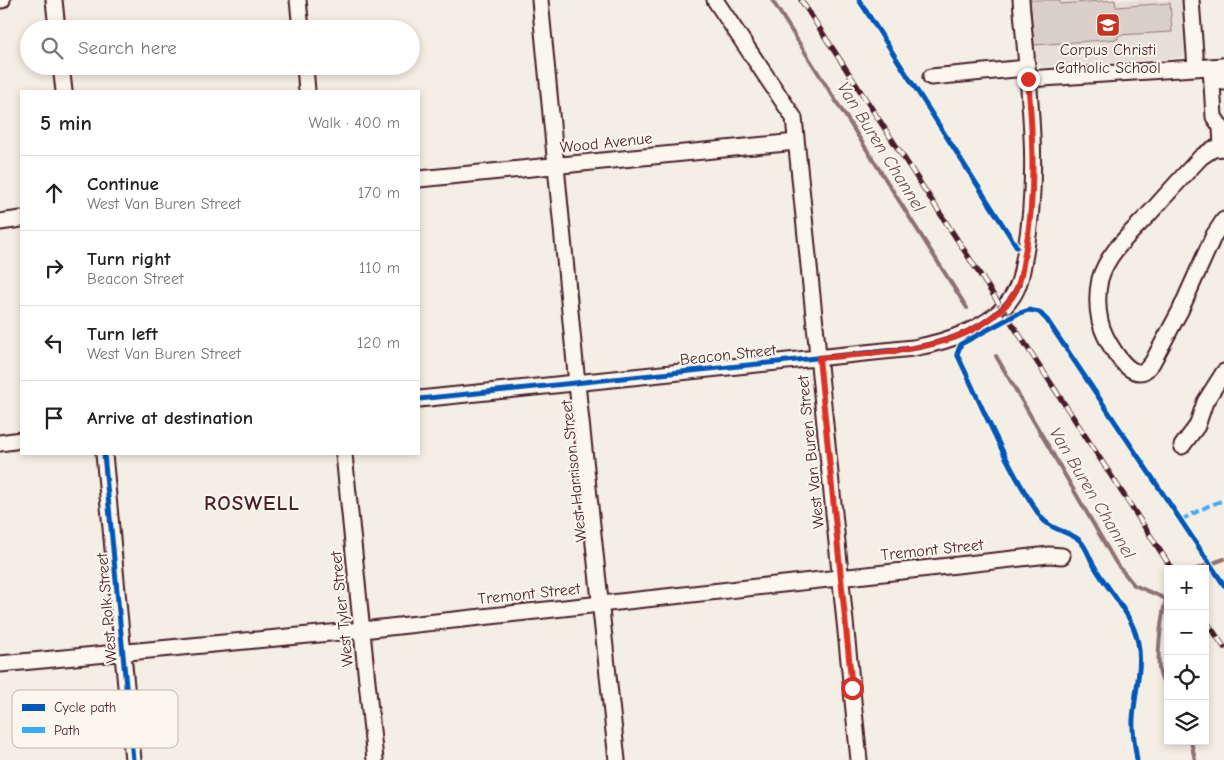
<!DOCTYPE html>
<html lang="en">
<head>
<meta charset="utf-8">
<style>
	body { margin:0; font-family:"Comic Neue",sans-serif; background:#f6f6f6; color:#222 }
	.controls { position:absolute; right:15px; bottom:15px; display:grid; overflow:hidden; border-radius:0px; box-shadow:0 2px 8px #0003 }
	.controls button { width:45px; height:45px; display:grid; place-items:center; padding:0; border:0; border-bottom:1px solid #e0e0e0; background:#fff; color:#222; font:25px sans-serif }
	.stop { position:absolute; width:15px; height:15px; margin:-11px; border:4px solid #d93025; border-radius:50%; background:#fff }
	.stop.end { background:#d93025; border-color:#fff; box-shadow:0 1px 5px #0008 }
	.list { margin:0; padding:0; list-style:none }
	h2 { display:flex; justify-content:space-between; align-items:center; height:65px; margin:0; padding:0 20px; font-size:21px }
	h2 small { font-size:16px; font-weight:400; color:#767676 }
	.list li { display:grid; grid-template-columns:32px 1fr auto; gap:15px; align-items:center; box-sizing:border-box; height:75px; padding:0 20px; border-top:1px solid #e0e0e0 }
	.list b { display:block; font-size:19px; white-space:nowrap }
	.list p { margin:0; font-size:16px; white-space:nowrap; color:#767676 }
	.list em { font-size:16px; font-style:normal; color:#767676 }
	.icon { flex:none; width:28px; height:28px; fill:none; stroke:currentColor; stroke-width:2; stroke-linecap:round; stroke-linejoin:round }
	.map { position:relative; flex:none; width:1224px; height:760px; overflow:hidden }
	.search { position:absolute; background:#fff; box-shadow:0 2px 8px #0003; left:20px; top:20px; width:400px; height:55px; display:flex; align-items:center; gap:12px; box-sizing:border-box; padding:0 18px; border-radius:28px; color:#767676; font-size:19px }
	.panel { position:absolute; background:#fff; box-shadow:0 2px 8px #0003; left:20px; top:90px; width:400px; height:365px; border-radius:0px }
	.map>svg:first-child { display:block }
	.built { fill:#e7dfd6 }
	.green { fill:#dbd0c9; stroke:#92787a }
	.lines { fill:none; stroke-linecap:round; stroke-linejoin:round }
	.stream { stroke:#8d7174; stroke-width:4 }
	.street-casing { stroke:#4a1f2b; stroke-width:19 }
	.street { stroke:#fbf7ec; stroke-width:15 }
	.rail-casing { stroke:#4a1f2b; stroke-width:5.5 }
	.rail { stroke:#fbf7ec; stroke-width:4; stroke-dasharray:11; stroke-linecap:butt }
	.quiet { stroke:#3fa9f5; stroke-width:4; stroke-dasharray:8 4; stroke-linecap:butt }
	.cycleway-casing { stroke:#fbf7ec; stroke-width:8 }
	.cycleway { stroke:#0057b8; stroke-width:5 }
	.route { stroke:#d93025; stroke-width:6 }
	.labels { text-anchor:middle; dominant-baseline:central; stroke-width:4; stroke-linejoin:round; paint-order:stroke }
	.poi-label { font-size:16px; fill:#4a1f2b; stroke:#fbf7ec }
	.street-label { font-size:16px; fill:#4a1f2b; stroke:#fbf7ec }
	.water-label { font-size:18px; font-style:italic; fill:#714f56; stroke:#fbf7ec }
	.district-label { font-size:21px; font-weight:bold; letter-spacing:1px; fill:#4a1f2b; stroke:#fbf7ec }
	.key { fill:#fbf7ec; stroke:#c6b6b2; stroke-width:1 }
	.key-label { font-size:14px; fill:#4a1f2b }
</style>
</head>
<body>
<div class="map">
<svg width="1224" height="760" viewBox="0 0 1224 760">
	<rect width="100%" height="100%" fill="#f4eee4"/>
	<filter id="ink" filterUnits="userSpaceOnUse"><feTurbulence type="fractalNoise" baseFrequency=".02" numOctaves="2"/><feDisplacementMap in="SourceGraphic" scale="10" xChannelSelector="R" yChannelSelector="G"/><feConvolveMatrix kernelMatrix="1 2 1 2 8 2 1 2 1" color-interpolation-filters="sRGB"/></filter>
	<g filter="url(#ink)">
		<path class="built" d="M1027 0H1184L1187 51 1185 55 1176 58 1043 67 1035 60 1032 51Z"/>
		<path class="green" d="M1030 0H1060V4L1115 0 1116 7 1170 3 1172 32 1118 35V39L1034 45Z"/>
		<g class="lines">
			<path class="stream" d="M772 0 967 308
				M996 356 1116 563 1134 585 1166 599
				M1197 569 1224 559
				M1168 594C1162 608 1155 663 1161 677 1162 680 1166 684 1168 687
				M1191 741 1195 760"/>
			<defs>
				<path id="street" d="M0 0H2
					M54 0 57 29
					M298 0 301 29
					M540 0 577 384 617 760
					M715 0 794 118 859 760
					M1191 0 1196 68
					M61 66 64 91
					M305 66 307 91
					M1222 66 1224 82
					M1211 67 1214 117 1221 127 1222 148
					M931 77 1027 68
					M1028 79 1224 66
					M1224 148 1213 149 1201 157C1184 175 1167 194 1150 213 1131 233 1108 252 1100 279 1097 293 1097 307 1100 321 1103 335 1123 373 1140 372 1146 372 1148 367 1152 363L1180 311 1214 235 1224 220
					M419 179 796 142
					M0 222 21 219
					M419 399 913 348C947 342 993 327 1012 297 1021 284 1022 269 1025 254 1041 170 1028 84 1021 0
					M0 443 21 440
					M1182 446 1197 426 1205 402 1224 372
					M104 454 133 760
					M344 454 375 760
					M0 664 362 630 1049 555 1062 556"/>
			</defs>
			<use href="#street" class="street-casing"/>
			<use href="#street" class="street"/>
			<defs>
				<path id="rail" d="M801 0 1172 569
					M1205 619 1224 647"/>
			</defs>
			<use href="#rail" class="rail-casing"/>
			<use href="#rail" class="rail"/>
			<path class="quiet" d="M1181 520 1208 506 1224 500"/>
			<defs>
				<path id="cycleway" d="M859 0 1017 247
					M419 399 913 348C956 340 997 325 1019 285
					M104 454 133 760
					M1137 760C1135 746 1132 733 1133 719 1135 688 1146 659 1134 629 1124 604 1104 585 1092 562 1088 554 1085 544 1078 539 1065 530 1050 530 1040 516 1006 466 983 408 957 354L961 344 1017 314 1029 310 1039 312 1047 320 1224 585"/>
			</defs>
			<use href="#cycleway" class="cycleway-casing"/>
			<use href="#cycleway" class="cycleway"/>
		</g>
	</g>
	<g class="lines" filter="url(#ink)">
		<path class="route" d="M852 688 819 358C861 354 906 353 947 340 970 333 999 317 1012 297 1021 284 1022 269 1025 253 1036 196 1033 137 1028 79"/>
	</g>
	<defs>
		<symbol id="school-square" viewBox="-11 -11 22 22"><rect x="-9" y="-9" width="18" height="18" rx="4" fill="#c8321e" stroke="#fbf7ec"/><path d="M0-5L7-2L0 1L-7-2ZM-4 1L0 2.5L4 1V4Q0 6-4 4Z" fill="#fff"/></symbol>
	</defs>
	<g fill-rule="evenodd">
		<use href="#school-square" x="1094" y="11" width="28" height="28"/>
	</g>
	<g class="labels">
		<g class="poi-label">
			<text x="1108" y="50">Corpus Christi<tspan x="1108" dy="18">Catholic School</tspan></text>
		</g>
		<g class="street-label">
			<text transform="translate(606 143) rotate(-6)">Wood Avenue</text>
			<text transform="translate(728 355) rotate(-6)">Beacon Street</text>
			<text transform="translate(811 452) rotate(-96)">West Van Buren Street</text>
			<text transform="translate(574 471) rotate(-96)">West Harrison Street</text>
			<text transform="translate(932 550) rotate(-6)">Tremont Street</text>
			<text transform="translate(529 594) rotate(-6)">Tremont Street</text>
			<text transform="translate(107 608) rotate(-95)">West Polk Street</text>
			<text transform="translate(342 609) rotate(-96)">West Tyler Street</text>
		</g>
		<g class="water-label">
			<text transform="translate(881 147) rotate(58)">Van Buren Channel</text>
			<text transform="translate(1092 493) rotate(59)">Van Buren Channel</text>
		</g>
		<g class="district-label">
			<text x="252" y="503">ROSWELL</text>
		</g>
	</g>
	<rect x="12" y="690" width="166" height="58" rx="8" class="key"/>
	<rect x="22" y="704" width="23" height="7" fill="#0057b8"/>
	<rect x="22" y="727" width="23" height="6" fill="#3fa9f5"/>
	<g class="key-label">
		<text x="54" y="712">Cycle path</text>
		<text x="54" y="735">Path</text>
	</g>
</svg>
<div class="controls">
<button>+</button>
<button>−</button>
<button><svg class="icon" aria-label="locate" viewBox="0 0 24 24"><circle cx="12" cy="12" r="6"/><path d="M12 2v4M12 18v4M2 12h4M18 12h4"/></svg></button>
<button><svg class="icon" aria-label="layers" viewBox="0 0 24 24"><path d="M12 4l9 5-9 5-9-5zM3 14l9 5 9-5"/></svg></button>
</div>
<div class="stop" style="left:852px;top:688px"></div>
<div class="stop end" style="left:1028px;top:79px"></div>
<div class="search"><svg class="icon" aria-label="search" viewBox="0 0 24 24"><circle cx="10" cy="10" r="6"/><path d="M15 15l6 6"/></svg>Search here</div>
<section class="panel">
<h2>5 min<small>Walk · 400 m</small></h2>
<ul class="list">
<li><svg class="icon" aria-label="ahead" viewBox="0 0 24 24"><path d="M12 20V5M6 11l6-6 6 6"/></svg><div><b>Continue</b><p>West Van Buren Street</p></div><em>170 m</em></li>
<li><svg class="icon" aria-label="right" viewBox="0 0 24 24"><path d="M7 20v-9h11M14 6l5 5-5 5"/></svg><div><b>Turn right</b><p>Beacon Street</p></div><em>110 m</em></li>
<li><svg class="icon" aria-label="left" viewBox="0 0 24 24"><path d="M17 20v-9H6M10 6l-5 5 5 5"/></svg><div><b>Turn left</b><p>West Van Buren Street</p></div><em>120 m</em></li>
<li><svg class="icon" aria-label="arrive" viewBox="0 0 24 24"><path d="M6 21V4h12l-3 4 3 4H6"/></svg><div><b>Arrive at destination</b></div></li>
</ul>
</section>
</div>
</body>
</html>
